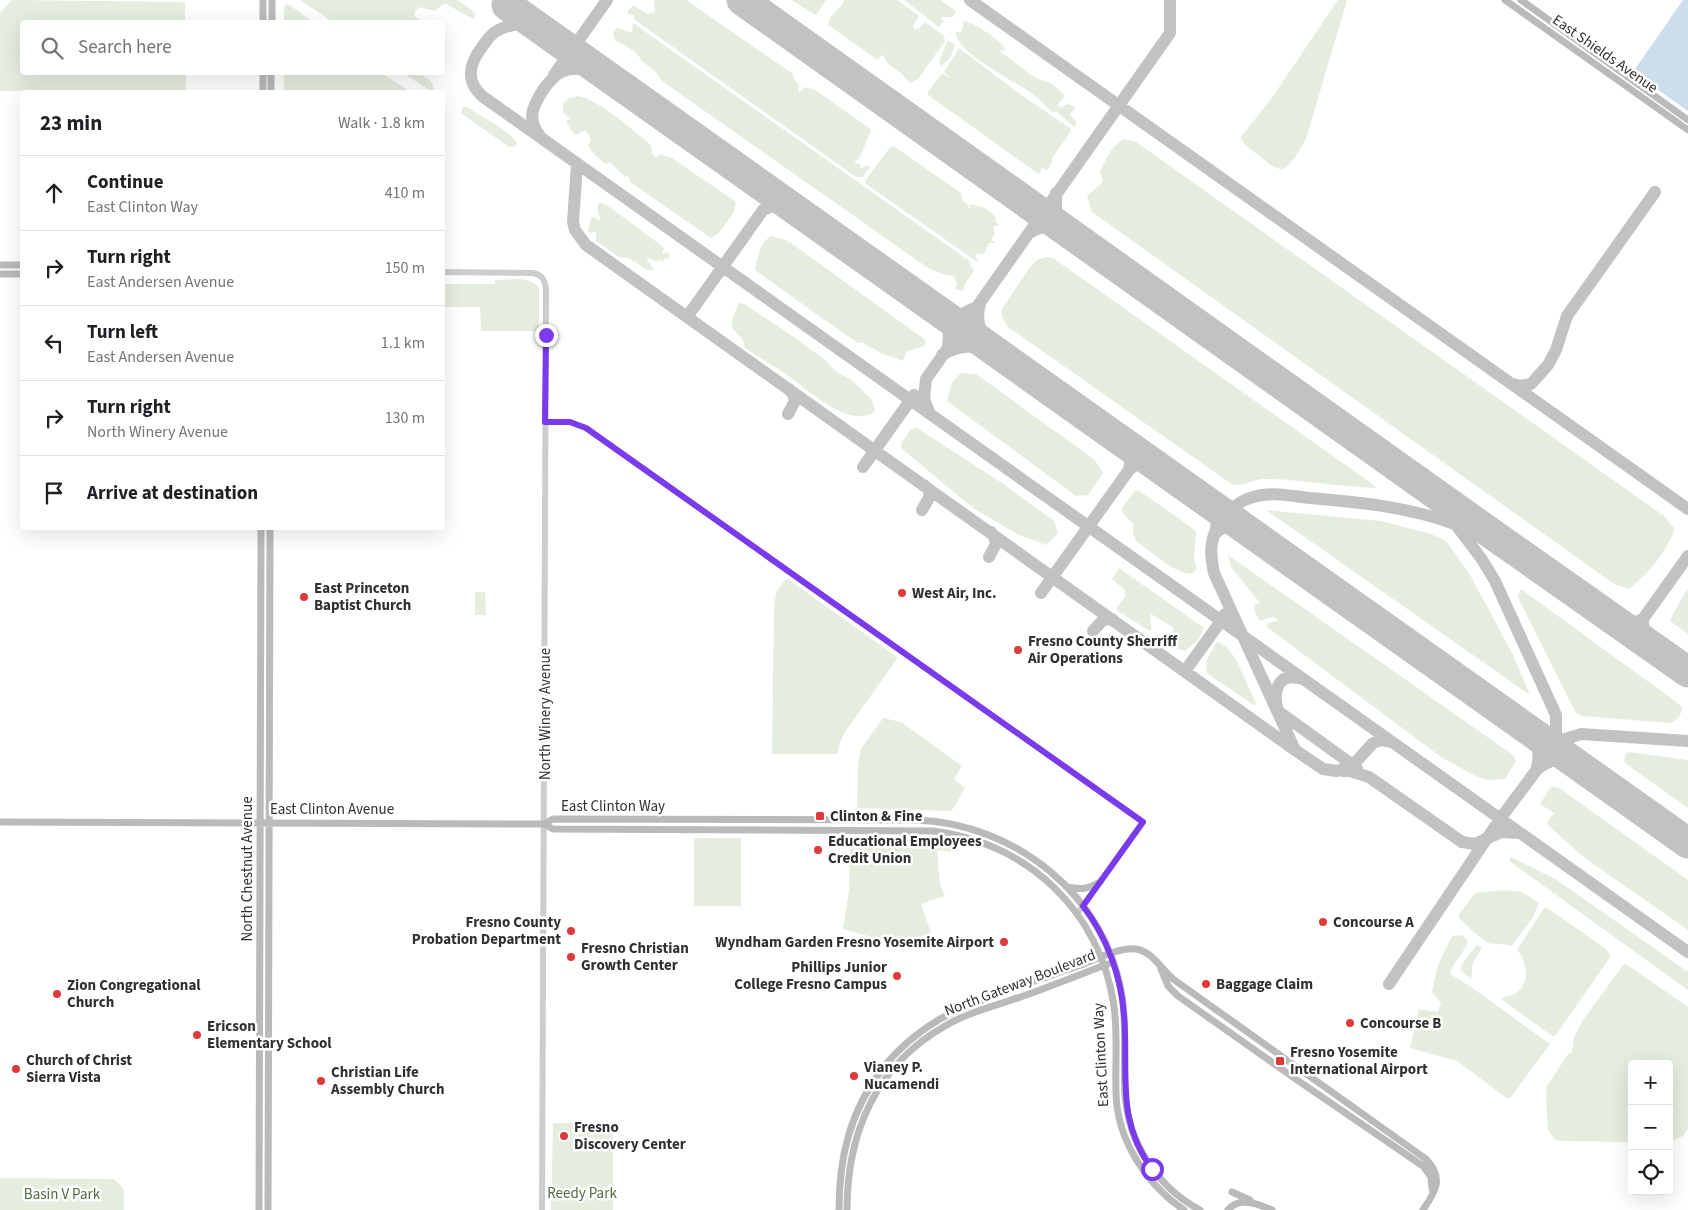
<!DOCTYPE html>
<html lang="en">
<head>
<meta charset="utf-8">
<style>
	body { margin:0; font-family:"Source Sans 3",sans-serif; background:#f2f2f2; color:#202124 }
	.controls { position:absolute; right:15px; bottom:15px; display:grid; overflow:hidden; border-radius:5px; box-shadow:0 5px 20px #0002 }
	.controls button { width:45px; height:45px; display:grid; place-items:center; padding:0; border:0; border-bottom:1px solid #e0e0e0; background:#fff; color:#202124; font:25px sans-serif }
	.stop { position:absolute; width:15px; height:15px; margin:-11px; border:4px solid #7c3aed; border-radius:50%; background:#fff }
	.stop.end { background:#7c3aed; border-color:#fff; box-shadow:0 1px 5px #0008 }
	.list { margin:0; padding:0; list-style:none }
	h2 { display:flex; justify-content:space-between; align-items:center; height:65px; margin:0; padding:0 20px; font-size:21px }
	h2 small { font-size:16px; font-weight:400; color:#757577 }
	.list li { display:grid; grid-template-columns:32px 1fr auto; gap:15px; align-items:center; box-sizing:border-box; height:75px; padding:0 20px; border-top:1px solid #e0e0e0 }
	.list b { display:block; font-size:19px; white-space:nowrap }
	.list p { margin:0; font-size:16px; white-space:nowrap; color:#757577 }
	.list em { font-size:16px; font-style:normal; color:#757577 }
	.icon { flex:none; width:28px; height:28px; fill:none; stroke:currentColor; stroke-width:2; stroke-linecap:round; stroke-linejoin:round }
	.map { position:relative; flex:none; width:1688px; height:1210px; overflow:hidden }
	.search { position:absolute; background:#fff; box-shadow:0 5px 20px #0002; left:20px; top:20px; width:425px; height:55px; display:flex; align-items:center; gap:12px; box-sizing:border-box; padding:0 18px; border-radius:5px; color:#757577; font-size:19px }
	.panel { position:absolute; background:#fff; box-shadow:0 5px 20px #0002; left:20px; top:90px; width:425px; height:440px; border-radius:5px }
	.map>svg:first-child { display:block }
	.green { fill:#e5eddf }
	.water { fill:#ccddec }
	.lines { fill:none; stroke-linecap:round; stroke-linejoin:round }
	.taxiway { stroke:#c2c2c2; stroke-width:12 }
	.runway { stroke:#c2c2c2; stroke-width:31 }
	.tertiary { stroke:#cdcdcd; stroke-width:6 }
	.secondary { stroke:#bababa; stroke-width:7 }
	.route { stroke:#7c3aed; stroke-width:6 }
	.poi-dot { fill:#e03939; stroke:#fff; stroke-width:2 }
	.labels { text-anchor:middle; dominant-baseline:central; stroke-width:5; stroke-linejoin:round; paint-order:stroke }
	.street-label { font-size:15px; fill:#303030; stroke:#fff }
	.poi-label { font-size:15px; font-weight:bold; fill:#303030; stroke:#fff; text-anchor:start }
	.park-label { font-size:15px; fill:#506b3e; stroke:#fff }
</style>
</head>
<body>
<div class="map">
<svg width="1688" height="1210" viewBox="0 0 1688 1210">
	<rect width="100%" height="100%" fill="#fff"/>
	<path class="green" d="M12 0 185 2V22H22V72L186 73V92L0 91V13Z
		M300 0H457L469 8 476 15 473 19 446 4 442 5 435 11 420 7 415 11 414 16 424 22H333Z
		M654 0H686L793 74 794 80 799 85 798 90 800 92 805 87 815 90 868 127 871 130 870 133 859 159 855 161V163L860 164 861 169 868 165 870 167 863 177H856L635 20 634 15 628 14V11L633 5 648 14 655 12Z
		M791 0H826L816 15Z
		M843 0H897L919 16 913 26 914 29H918L925 22 944 36 945 41 918 79 911 83C907 80 905 78 902 74 894 67 888 67 884 56L881 55 878 60 828 25C829 15 838 10 844 2Z
		M904 0H940L956 11 953 17H940L944 21 939 27Z
		M1338 0H1347L1306 139C1302 146 1290 169 1281 169 1274 169 1266 161 1261 157 1253 151 1245 146 1240 138L1271 99Z
		M286 4 291 6 313 22H284V7Z
		M963 21C971 21 1002 40 1005 49L1003 52 1001 50 1000 52C1012 59 1021 69 1033 76 1039 80 1046 81 1052 84 1056 87 1060 91 1064 95L1063 99 1057 105 1061 108 1067 104 1075 107V109L1070 114 1076 122V125L1074 127 1056 111 1053 113C1045 105 1037 96 1027 90 1012 80 954 51 956 32H961L963 28Z
		M633 23 968 260 974 271 965 284 963 291 955 289 957 284 954 276 942 274 928 268 662 81 656 72 642 61 635 51C628 49 623 42 615 41L613 34 616 28C622 27 626 33 632 32Z
		M947 41 953 43 955 46 950 58 941 66 939 63Z
		M959 48 1017 92 1070 128 1071 131 1052 158V162L1048 170 1042 168 1040 173H1037L928 95V92L942 73 951 79 944 72Z
		M284 73H381L411 92H284Z
		M403 73C417 72 434 76 434 92H432Z
		M579 96C602 102 632 130 651 145L652 154 656 157 661 154 672 158 736 202 734 212 719 233 711 238 630 182 628 175 625 177 610 162 606 164 595 155 588 145 591 139 585 130 576 135 570 129 566 121 570 119 563 112V104L569 98Z
		M463 107H467C483 118 506 128 517 143L516 146 509 147 461 113Z
		M1124 139 1136 142 1664 516 1675 529C1666 553 1649 573 1629 589L1614 584 1092 212 1087 196 1103 182 1100 172C1105 161 1112 144 1124 139Z
		M891 146 895 147 961 193 962 199 968 205V209L969 208 970 205C979 203 991 211 996 218L995 221 998 223 999 225 994 226 993 228 995 233 991 241H994V243H989L984 254H975L979 263 866 184 865 181Z
		M599 203H602L611 208 662 246 664 248 662 254 666 252 669 254V259L665 258 663 262 657 259 659 263 646 257 654 270H648L628 258 619 257 596 241V231L591 233 588 231 591 218 594 217 598 220 601 219C598 213 596 209 599 203Z
		M772 236 788 241 923 338 926 342 924 346 906 352 903 361 883 354 861 342 858 343 819 316 755 270C758 257 760 241 772 236Z
		M1046 257 1053 258 1371 483 1376 488C1338 487 1301 479 1263 479 1253 479 1239 489 1230 483L1008 327 1002 317V309L1030 267 1037 260Z
		M495 280C510 280 530 275 539 288V331H481L480 307H443V284H495Z
		M739 303 744 304 791 335 825 360 835 371 853 381 872 400 875 411C851 431 807 389 787 375 774 366 759 357 745 348L743 340 732 328V320Z
		M961 373 976 374 1095 460 1103 473 1088 495 1076 496 947 401 952 382Z
		M917 428 1002 483 1054 521 1058 534 1046 545 1017 534 973 508 901 448 902 442 911 429Z
		M1138 490 1191 527 1196 532 1194 560 1197 569 1192 574 1184 573 1171 567 1136 541 1133 533V524L1122 512V508L1135 491Z
		M1266 510 1381 521 1431 534 1446 541 1469 573 1512 653 1530 695Z
		M1228 555 1513 755 1516 761 1505 779 1488 780 1477 777 1441 757 1267 627V624L1279 620 1273 617 1260 621 1255 613 1254 605 1260 603 1231 567Z
		M1119 568 1204 628 1198 640 1185 651 1176 648 1170 640 1174 628 1151 614C1149 619 1152 624 1151 630H1148L1118 611 1116 608 1125 597V590L1112 579Z
		M788 579 897 657 896 660 845 732 840 743 837 754H772L774 604 777 591 785 580Z
		M1688 588V634L1670 621 1675 610Z
		M1521 589 1679 704 1682 708C1681 716 1676 722 1669 723L1583 716 1576 713 1518 597Z
		M475 592H485L486 615H475Z
		M1218 642 1227 647 1237 661 1256 704 1254 705 1208 674C1202 663 1211 653 1216 643Z
		M883 718 901 722 962 766 954 779 965 788 964 790 953 809 950 811 859 808 857 807 858 764 861 749Z
		M1629 752 1688 760V808L1626 764 1624 761 1626 754Z
		M1554 787 1559 788 1688 880V930L1582 856 1548 825 1547 822 1554 813 1540 804 1550 788Z
		M694 838H741V906H694Z
		M853 838H923L953 842 951 852 937 850 940 884 945 896 921 904 931 933 906 941 903 946 843 929 849 890 850 841Z
		M1511 857 1557 880 1688 972V990L1512 863 1509 859Z
		M1504 890 1522 892 1539 903 1533 917 1512 946C1504 943 1492 945 1488 943 1480 938 1463 923 1458 916L1475 893Z
		M1544 908H1547L1605 948 1611 956 1555 1036H1552L1501 999C1504 997 1511 996 1516 993 1531 983 1527 961 1517 950Z
		M1462 935 1468 941C1464 954 1453 961 1450 974L1471 987 1550 1044 1511 1097 1508 1099 1457 1061 1410 1048 1419 1009 1438 1012 1441 1003 1432 992 1438 965 1452 936Z
		M1477 945 1482 948 1473 962 1471 979 1460 970 1462 964Z
		M1624 964 1629 966 1688 1007V1129L1683 1136 1669 1142V1064H1632V1142L1559 1141 1554 1139 1548 1130 1546 1095 1547 1086 1568 1054 1572 1052 1574 1037 1583 1020Z
		M553 1123H613V1210H551Z
		M0 1178 114 1179 124 1189V1210H0Z"/>
	<path class="water" d="M1683 0H1688V111L1633 72Z"/>
	<g class="lines">
		<path class="taxiway" d="M970 0 1688 509
			M533 24C520 23 506 25 495 32 489 36 486 42 482 47 469 64 465 80 482 96L1688 952
			M554 75 607 0
			M540 136C526 119 533 106 543 90 548 83 554 75 563 71 577 66 591 70 605 75
			M577 164 573 222 575 230 586 245 1295 750 1323 769 1337 771 1353 765 1373 743 1381 740 1392 742
			M1056 193V212L1064 229
			M1028 234C1039 226 1051 225 1064 229
			M980 304C975 320 981 338 992 350
			M940 313 958 316 972 309
			M940 313C949 324 950 333 948 347
			M687 317 763 210 775 205 791 207
			M942 355C959 345 974 345 992 350
			M1513 384 1519 386 1531 384 1548 365 1556 350 1567 316 1655 192
			M788 414 795 401 793 394 789 389
			M930 414 924 399 926 379 1170 33V0
			M1124 443 1131 458 1129 470
			M863 467 914 395
			M1412 478 1456 525 1481 558 1495 581 1556 715V736L1553 748
			M1211 505 1217 518 1216 530
			M922 510 930 496 928 489 924 485
			M1216 533C1226 523 1235 526 1247 530
			M989 557 996 544 994 536 991 532
			M1041 593 1129 470C1137 462 1146 463 1156 466
			M1643 619V633L1648 644
			M1616 621 1631 624 1643 619 1688 556
			M1093 631 1103 620 1112 619
			M1185 671 1221 621 1225 614
			M1303 679C1278 671 1272 691 1278 711L1357 768
			M1520 724C1534 736 1542 747 1537 767
			M1295 750 1214 573C1212 563 1210 553 1212 543 1215 523 1234 502 1253 497 1271 491 1291 496 1310 498 1359 502 1408 507 1455 524 1478 532 1499 543 1521 554
			M1539 768C1555 753 1573 764 1589 773
			M1343 771H1350L1369 777 1462 842 1475 844 1501 832 1520 833
			M1389 984 1500 819 1553 748 1562 740 1581 734 1688 741"/>
		<path class="runway" d="M742 0 1475 522 1688 672
			M507 5 1688 843"/>
		<path class="tertiary" d="M442 272 533 273C543 275 545 281 546 290L542 1210
			M545 422H570L586 428 1143 822 1077 914"/>
		<path class="secondary" d="M1505 0 1688 130
			M1521 0 1688 120
			M263 22V0
			M272 22V0
			M263 92V72
			M271 92V72
			M0 265H22
			M0 274H22
			M0 822 523 824H544L553 819 917 820C1016 824 1105 895 1122 995 1127 1028 1123 1061 1125 1094 1128 1142 1157 1187 1200 1210
			M544 824 553 829 933 831C1027 842 1100 911 1114 1006 1118 1035 1115 1064 1116 1093 1117 1140 1146 1184 1184 1210
			M1067 887C1081 890 1088 889 1100 882
			M1161 969 1168 986 1178 996 1300 1082 1423 1166 1431 1177 1432 1189
			M1232 1192 1250 1200
			M259 1210 261 528
			M268 1210 270 528
			M839 1210C839 1157 850 1111 883 1068 898 1049 918 1032 940 1019 954 1011 970 1005 985 999 1017 987 1049 976 1081 965 1096 959 1120 947 1136 949 1153 952 1161 969 1173 979L1426 1159C1444 1178 1436 1191 1423 1210
			M847 1210C847 1133 876 1065 945 1026 970 1011 999 1005 1026 995 1054 985 1081 974 1108 964
			M1228 1210C1239 1196 1258 1204 1272 1210"/>
	</g>
	<g class="lines">
		<path class="route" d="M546 335 545 422H570L586 428 1143 822 1083 906C1107 937 1121 976 1124 1015 1129 1072 1115 1119 1152 1169"/>
	</g>
	<g class="poi-dot">
		<circle cx="902" cy="593" r="5"/>
		<circle cx="304" cy="597" r="5"/>
		<circle cx="1018" cy="650" r="5"/>
		<rect x="815" y="811" width="10" height="10" rx="2.5"/>
		<circle cx="818" cy="850" r="5"/>
		<circle cx="1323" cy="922" r="5"/>
		<circle cx="571" cy="931" r="5"/>
		<circle cx="1004" cy="942" r="5"/>
		<circle cx="571" cy="957" r="5"/>
		<circle cx="897" cy="976" r="5"/>
		<circle cx="1206" cy="984" r="5"/>
		<circle cx="57" cy="994" r="5"/>
		<circle cx="1350" cy="1023" r="5"/>
		<circle cx="197" cy="1035" r="5"/>
		<rect x="1275" y="1056" width="10" height="10" rx="2.5"/>
		<circle cx="16" cy="1069" r="5"/>
		<circle cx="854" cy="1076" r="5"/>
		<circle cx="321" cy="1081" r="5"/>
		<circle cx="564" cy="1136" r="5"/>
	</g>
	<g class="labels">
		<g class="street-label">
			<text transform="translate(1605 54) rotate(35)">East Shields Avenue</text>
			<text transform="translate(545 714) rotate(-90)">North Winery Avenue</text>
			<text x="613" y="806">East Clinton Way</text>
			<text x="332" y="809">East Clinton Avenue</text>
			<text transform="translate(247 869) rotate(-90)">North Chestnut Avenue</text>
			<text transform="translate(1020 983) rotate(-21)">North Gateway Boulevard</text>
			<text transform="translate(1101 1055) rotate(-93)">East Clinton Way</text>
		</g>
		<g class="poi-label">
			<text x="314" y="588">East Princeton<tspan x="314" dy="17">Baptist Church</tspan></text>
			<text x="912" y="593">West Air, Inc.</text>
			<text x="1028" y="641">Fresno County Sherriff<tspan x="1028" dy="17">Air Operations</tspan></text>
			<text x="830" y="816">Clinton &amp; Fine</text>
			<text x="828" y="841">Educational Employees<tspan x="828" dy="17">Credit Union</tspan></text>
			<text x="561" y="922" text-anchor="end">Fresno County<tspan x="561" dy="17">Probation Department</tspan></text>
			<text x="1333" y="922">Concourse A</text>
			<text x="994" y="942" text-anchor="end">Wyndham Garden Fresno Yosemite Airport</text>
			<text x="581" y="948">Fresno Christian<tspan x="581" dy="17">Growth Center</tspan></text>
			<text x="887" y="967" text-anchor="end">Phillips Junior<tspan x="887" dy="17">College Fresno Campus</tspan></text>
			<text x="1216" y="984">Baggage Claim</text>
			<text x="67" y="985">Zion Congregational<tspan x="67" dy="17">Church</tspan></text>
			<text x="1360" y="1023">Concourse B</text>
			<text x="207" y="1026">Ericson<tspan x="207" dy="17">Elementary School</tspan></text>
			<text x="1290" y="1052">Fresno Yosemite<tspan x="1290" dy="17">International Airport</tspan></text>
			<text x="26" y="1060">Church of Christ<tspan x="26" dy="17">Sierra Vista</tspan></text>
			<text x="864" y="1067">Vianey P.<tspan x="864" dy="17">Nucamendi</tspan></text>
			<text x="331" y="1072">Christian Life<tspan x="331" dy="17">Assembly Church</tspan></text>
			<text x="574" y="1127">Fresno<tspan x="574" dy="17">Discovery Center</tspan></text>
		</g>
		<g class="park-label">
			<text x="582" y="1193">Reedy Park</text>
			<text x="62" y="1194">Basin V Park</text>
		</g>
	</g>
</svg>
<div class="controls">
<button>+</button>
<button>−</button>
<button><svg class="icon" aria-label="locate" viewBox="0 0 24 24"><circle cx="12" cy="12" r="6"/><path d="M12 2v4M12 18v4M2 12h4M18 12h4"/></svg></button>
</div>
<div class="stop" style="left:1152px;top:1169px"></div>
<div class="stop end" style="left:546px;top:335px"></div>
<div class="search"><svg class="icon" aria-label="search" viewBox="0 0 24 24"><circle cx="10" cy="10" r="6"/><path d="M15 15l6 6"/></svg>Search here</div>
<section class="panel">
<h2>23 min<small>Walk · 1.8 km</small></h2>
<ul class="list">
<li><svg class="icon" aria-label="ahead" viewBox="0 0 24 24"><path d="M12 20V5M6 11l6-6 6 6"/></svg><div><b>Continue</b><p>East Clinton Way</p></div><em>410 m</em></li>
<li><svg class="icon" aria-label="right" viewBox="0 0 24 24"><path d="M7 20v-9h11M14 6l5 5-5 5"/></svg><div><b>Turn right</b><p>East Andersen Avenue</p></div><em>150 m</em></li>
<li><svg class="icon" aria-label="left" viewBox="0 0 24 24"><path d="M17 20v-9H6M10 6l-5 5 5 5"/></svg><div><b>Turn left</b><p>East Andersen Avenue</p></div><em>1.1 km</em></li>
<li><svg class="icon" aria-label="right" viewBox="0 0 24 24"><path d="M7 20v-9h11M14 6l5 5-5 5"/></svg><div><b>Turn right</b><p>North Winery Avenue</p></div><em>130 m</em></li>
<li><svg class="icon" aria-label="arrive" viewBox="0 0 24 24"><path d="M6 21V4h12l-3 4 3 4H6"/></svg><div><b>Arrive at destination</b></div></li>
</ul>
</section>
</div>
</body>
</html>
